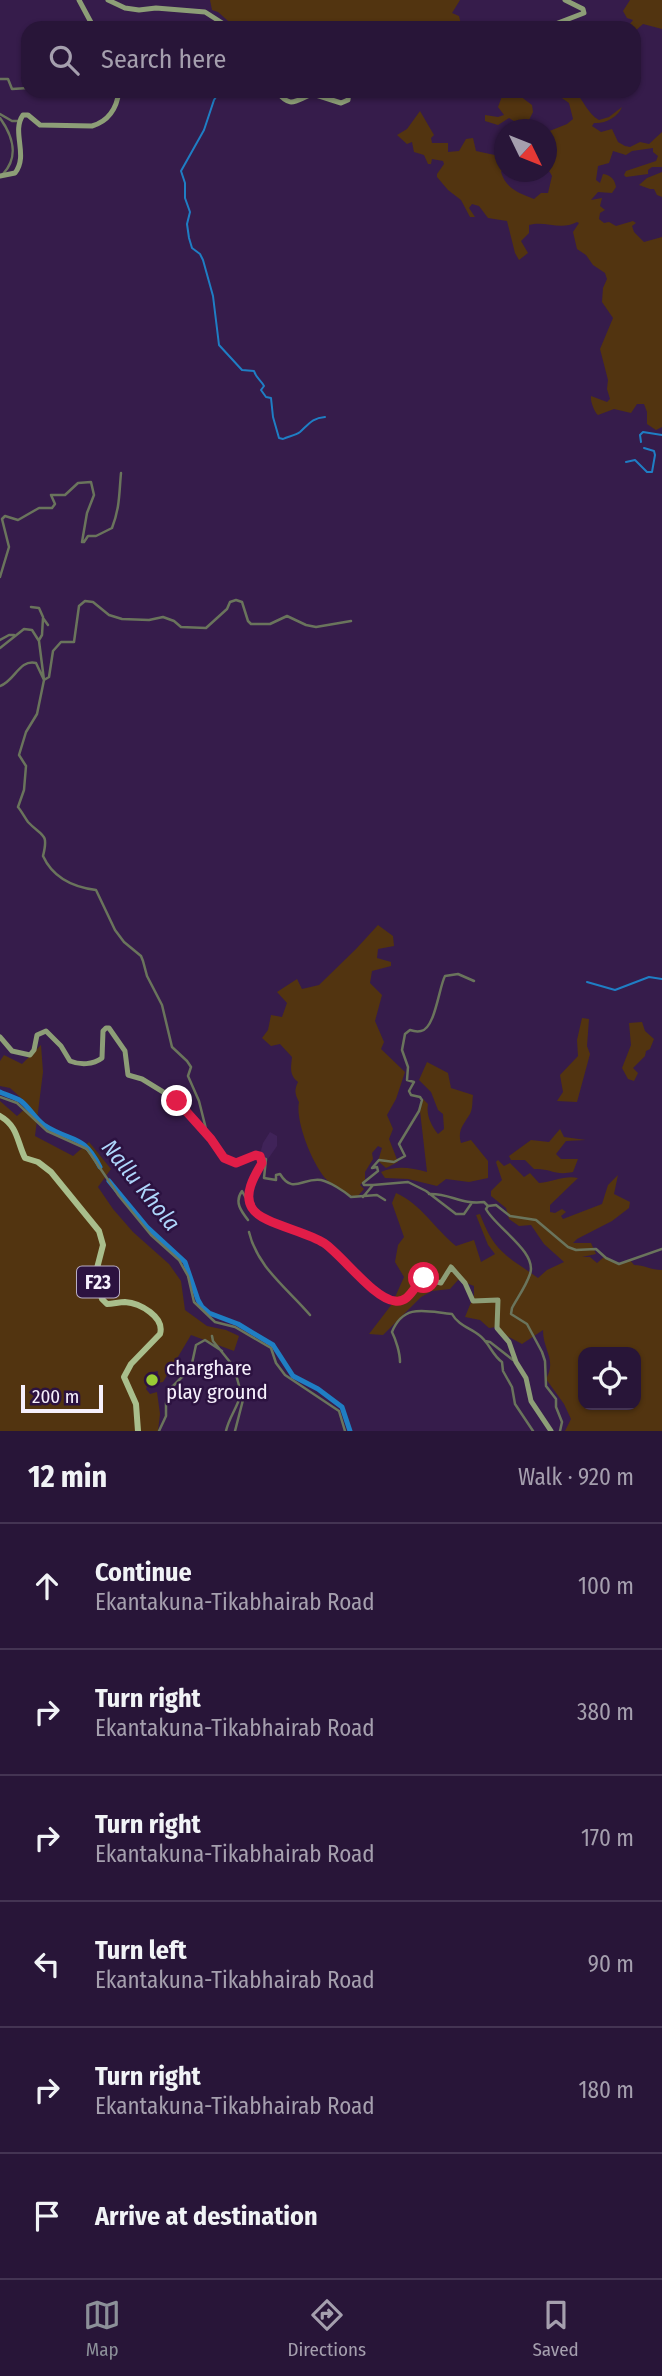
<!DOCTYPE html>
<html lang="en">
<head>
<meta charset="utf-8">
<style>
	body { margin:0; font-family:"Fira Sans Condensed",sans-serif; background:#342243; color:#f1f3f6 }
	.controls { position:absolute; right:21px; bottom:21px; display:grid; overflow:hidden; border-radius:14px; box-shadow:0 2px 5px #0004 }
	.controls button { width:63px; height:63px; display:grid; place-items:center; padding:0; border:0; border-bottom:2px solid #443453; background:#281538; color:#f1f3f6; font:35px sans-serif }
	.compass { position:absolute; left:494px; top:119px; width:63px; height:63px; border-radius:50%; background:#281538; box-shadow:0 2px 5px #0004; rotate:133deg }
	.scale { position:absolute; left:21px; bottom:18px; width:82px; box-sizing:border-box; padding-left:7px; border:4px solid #f6f0fc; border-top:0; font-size:19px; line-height:24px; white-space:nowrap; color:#f6f0fc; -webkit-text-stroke:5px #2c1240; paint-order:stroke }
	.stop { position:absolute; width:21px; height:21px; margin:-16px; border:5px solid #e11d48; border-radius:50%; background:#fff }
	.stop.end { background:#e11d48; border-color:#fff; box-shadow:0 2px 7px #0008 }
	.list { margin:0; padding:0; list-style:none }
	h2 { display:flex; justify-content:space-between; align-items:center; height:91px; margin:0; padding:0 28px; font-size:30px }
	h2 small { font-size:23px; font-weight:400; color:#a59fae }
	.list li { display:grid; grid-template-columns:46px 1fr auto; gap:21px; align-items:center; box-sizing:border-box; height:126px; padding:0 28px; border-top:2px solid #443453 }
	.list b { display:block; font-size:26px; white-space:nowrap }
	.list p { margin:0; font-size:23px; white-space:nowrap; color:#a59fae }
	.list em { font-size:23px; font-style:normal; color:#a59fae }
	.icon { flex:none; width:38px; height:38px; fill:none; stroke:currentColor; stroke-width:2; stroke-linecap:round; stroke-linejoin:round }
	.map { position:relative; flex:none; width:662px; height:1431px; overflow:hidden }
	.search { position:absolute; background:#281538; box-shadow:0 2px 5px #0004; left:21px; right:21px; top:21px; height:77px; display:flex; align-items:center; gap:18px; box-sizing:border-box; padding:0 24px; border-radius:21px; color:#a59fae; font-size:26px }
	.sheet { height:847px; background:#281538 }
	nav { display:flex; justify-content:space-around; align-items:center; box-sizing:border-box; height:98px; border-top:2px solid #443453; background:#281538; font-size:19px; color:#a59fae }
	nav a { display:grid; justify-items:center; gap:4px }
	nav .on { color:#8c9099 }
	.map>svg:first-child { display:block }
	.built { fill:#402359 }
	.green { fill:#523410; fill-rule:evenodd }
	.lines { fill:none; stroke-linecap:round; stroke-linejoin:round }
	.stream { stroke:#1f7ec4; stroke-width:2 }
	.river { stroke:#1f7ec4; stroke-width:5 }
	.street { stroke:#6a745c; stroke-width:2.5 }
	.secondary { stroke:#8d9e77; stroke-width:5 }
	.primary { stroke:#a9be8c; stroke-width:6 }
	.route { stroke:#e11d48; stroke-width:9 }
	.poi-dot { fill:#99cb35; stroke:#2c1240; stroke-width:2.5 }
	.labels { text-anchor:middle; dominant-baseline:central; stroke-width:5; stroke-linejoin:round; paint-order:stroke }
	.shield { fill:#2c1240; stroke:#b9adc4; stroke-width:2 }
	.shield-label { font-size:19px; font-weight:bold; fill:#f6f0fc }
	.poi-label { font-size:21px; fill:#f6f0fc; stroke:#2c1240; text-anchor:start }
	.water-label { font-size:23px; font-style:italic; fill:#aed6fb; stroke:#2c1240 }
</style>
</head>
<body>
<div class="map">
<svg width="662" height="1431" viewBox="0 0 662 1431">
	<rect width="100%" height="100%" fill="#361c4b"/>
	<path class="built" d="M270 1132 277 1136V1146L268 1159 260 1154 263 1143Z"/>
	<path class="green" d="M210 0H460L452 13 459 16 462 28H405L403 22 390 24 388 28H236L218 12 212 10Z
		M630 0H662V29L643 24 634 32V28H627L633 20 627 18 623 11Z
		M504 91H520V96L532 105 533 112 529 120 539 129H526L509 118 498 125 485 121V115L498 117 504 115 498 107Z
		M552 91H575C583 100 588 114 599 120L609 117 622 107C618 117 605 124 594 123L592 126 601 132 612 129 618 142 625 146 630 147 640 142 649 144 662 132V167H652L648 170V174L626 177 624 175 626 171 656 161 658 156 653 152V148L632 151 626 155 613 151 609 163 598 166 596 180 600 183 603 174C611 175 615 180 616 187L612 193 598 192 591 200 602 198 600 206 605 210 600 213 599 219 604 223 609 222 616 226 633 221 636 223 632 226 634 232 644 242 662 237V427L656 430 647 424V412L644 404H637L631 413 614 409 598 415C594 412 590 400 591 396L607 402 610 399 607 389 608 380 600 349 613 318 602 302 603 288 607 279 605 273 593 265 586 255 577 249 573 232 579 223 577 222C560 231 545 220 529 225V233L521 241 528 253 519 260 515 253 507 221 488 218 479 206 472 204 469 208 475 217H470L461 200 448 190 437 177V174L444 164 443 161 432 159 431 164H428L424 155 414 152 412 142 407 144 397 135 407 129 420 111 434 135 431 138 432 143H448V152L459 151 466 139 473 138 476 151 504 157V166L501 172C506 189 519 193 534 199L541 193H548L552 176 547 167V132L567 124 573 119 569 103Z
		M662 172V197L657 195 654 189H650L639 185 647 178Z
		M378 925 393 936 394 946 378 949 377 958 391 962V966L372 971 370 983 382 995 375 1021 384 1042 381 1049 405 1072 396 1099 387 1115 393 1129 389 1139 398 1162 386 1168 378 1161 382 1148 378 1146 372 1153 373 1159 365 1172V1180L360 1185 364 1189 356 1198C347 1193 334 1188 327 1180 313 1166 295 1121 299 1102 295 1094 294 1090 298 1082 289 1075 291 1068 292 1057L280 1044 271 1046 262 1038 268 1030 271 1015 282 1017 287 1003 277 992 297 979 302 989 319 985 356 949Z
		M582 1018 589 1019 587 1046 590 1054 577 1102 557 1101 563 1092 560 1075 578 1056 577 1040Z
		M642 1022 645 1031 654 1039 650 1049 646 1051 645 1056 633 1068 638 1073 634 1081 628 1079 622 1068 631 1045 629 1023Z
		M41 1045 43 1072 35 1136 73 1156 89 1142 111 1169 98 1187 113 1209 133 1232 169 1264 181 1281 185 1310 207 1326 226 1330 239 1336 234 1351 191 1335 163 1382 157 1383 158 1371 153 1372 146 1389 150 1394 157 1392 160 1414 158 1431H0V1101L17 1116 29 1105 10 1088 0 1086V1061L4 1055 22 1064Z
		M427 1062 448 1073 451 1088 473 1095C472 1102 473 1108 470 1114 464 1124 457 1130 461 1143L471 1140 488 1161V1178L469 1182 446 1179 437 1186 408 1179 385 1178 381 1172C397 1165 411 1168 427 1172L420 1111 423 1099 428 1104C426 1115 431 1125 438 1134L444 1129 443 1114 438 1110 431 1092 419 1080Z
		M560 1129 564 1137 586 1140 566 1141 556 1154 561 1159H578L573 1172C554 1176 551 1168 534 1169L525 1160H511L509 1156 531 1140 549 1142Z
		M498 1160 504 1166 510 1163 524 1177 530 1173 539 1183C553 1182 565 1175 578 1178L550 1205V1212L555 1213 562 1209 566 1212 561 1216 563 1219 602 1204 608 1185 618 1175 614 1194 630 1202 629 1208 612 1221 577 1239 573 1243H591L596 1254 582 1257H590L597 1263 605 1256 619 1265 630 1260 634 1265C644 1265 651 1270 662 1270V1431H565L571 1419 564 1404 546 1379C557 1359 543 1351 543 1330L522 1344 505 1335 497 1327 489 1328 480 1320 465 1317 474 1295V1286L458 1280 450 1289 432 1291 421 1297 383 1335 369 1334 392 1304 404 1277 395 1262 398 1245 404 1237 392 1203 396 1193C421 1204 435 1229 456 1246L474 1240 481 1262 495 1254 488 1245 476 1215 480 1214C494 1252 507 1256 538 1278L547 1270 564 1262 544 1244 531 1225 519 1226 509 1219 506 1208 491 1196V1191L502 1180 496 1162ZM583 1352H636V1405H583Z"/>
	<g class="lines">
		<path class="stream" d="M220 91 214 100 204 130 181 171 185 183V198L190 212 187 224 189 238 192 248 200 254 203 260 213 296 219 345 242 370 254 371C256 378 261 380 264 386L261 390 266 397 271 398 273 417 279 438 283 439C288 436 295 436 300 432 309 424 312 418 325 417
			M641 442 640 435 643 432 662 435
			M626 462 635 460 647 472H652L655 455 654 451 644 448
			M587 982 615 990 649 977 662 979"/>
		<path class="river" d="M0 1092C6 1095 15 1097 21 1101 30 1108 35 1119 44 1125 72 1143 83 1133 100 1167
			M109 1181 147 1227 185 1262 198 1300 202 1307 209 1313 238 1324 273 1345 293 1376 318 1389 342 1407 350 1431"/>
		<path class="street" d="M0 79H8L12 89 28 88
			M0 114 12 121H19
			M0 118C13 136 19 157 3 174
			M0 577 9 547 2 519 5 516 18 520 39 508H52L55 504 51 495H65L78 483 91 482 94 495 87 513 82 542H84L88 536H96L112 528C120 507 119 494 121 473
			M31 607 39 608 43 617
			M0 640 9 635H14
			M39 640 42 635 43 618 48 625
			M0 648 24 629 32 630 39 641 44 680 37 714 26 732 19 755 26 766 24 790 18 807C22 812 25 818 28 822 42 837 49 832 43 856 53 878 72 887 96 890L115 930 124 942 141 956 143 961 147 976 162 1005 172 1047 187 1061 191 1067 188 1076 199 1101 207 1133
			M44 680 49 677 53 651 61 642H74L79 606 85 601 93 602 109 615 122 619 149 620 163 617 174 621 181 627 206 628 227 609 230 602 236 600 242 602 248 621 251 624H270L287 616 306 625 316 627 351 621
			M0 686C15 681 19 659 36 663L44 680
			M0 1097 17 1103 47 1131 87 1149 119 1196 151 1235 179 1260 188 1276 194 1302 215 1322 235 1327 271 1348 276 1363 285 1375 339 1411 345 1431
			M260 1156 266 1159 264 1178 276 1180V1175L280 1174C293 1195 303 1177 321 1180 330 1182 344 1191 351 1197L377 1195 385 1200
			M373 1185H364L363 1183 378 1171 377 1167 372 1168 379 1160 394 1162 405 1156 399 1144 419 1111 422 1100 420 1097 411 1095 409 1091 414 1082 407 1080 408 1067 402 1050 405 1034 410 1030C413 1031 417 1032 421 1031 435 1029 439 987 445 976L458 974 474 981
			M429 1194C450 1193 461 1205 484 1202L488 1206
			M363 1197 373 1185 408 1182 426 1191 456 1214H464L471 1204
			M247 1200 242 1191C234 1202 241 1211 248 1220
			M249 1232C257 1267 288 1289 310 1315
			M212 1336 213 1341 234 1367 241 1393 244 1396 235 1431
			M485 1341 490 1342 513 1360
			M400 1362C400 1353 396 1340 392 1332 404 1302 428 1312 452 1314 458 1325 470 1328 479 1335 489 1342 492 1355 502 1362L503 1371 512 1387 515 1404 533 1431
			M159 1431 166 1416V1403L170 1389 191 1368 196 1345 205 1340 222 1351
			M226 1431C229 1417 238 1407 241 1393
			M560 1431 562 1422 556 1407V1399L546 1386 545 1361 542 1352 527 1324 511 1314 512 1308C518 1297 526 1286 530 1274 538 1252 495 1227 486 1209L488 1206 496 1205 510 1216 536 1220 568 1247 576 1250 596 1249 606 1258 619 1264 662 1249"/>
		<path class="secondary" d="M79 0 94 28
			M108 0 125 8 139 10 156 8 205 12 230 28
			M390 28 393 26 399 28
			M545 28 584 13 583 9 565 0
			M276 91C292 110 295 100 313 94L341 103 348 100 349 91
			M0 176 15 173C29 155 11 132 23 115H28L40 125 92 126C109 121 117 107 119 91
			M0 1037 12 1051 30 1055 34 1050 37 1035 46 1031 61 1046 70 1061C80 1065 93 1065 102 1058L103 1031 106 1028H109L125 1051 128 1075 142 1079 173 1098 211 1139 224 1159 236 1162 260 1156 262 1163C255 1175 243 1194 252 1208 260 1223 306 1231 324 1243 343 1256 375 1299 395 1301 410 1303 414 1285 424 1278L441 1283 451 1267 465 1283 473 1301 498 1300 497 1328 509 1342 516 1362 526 1378 531 1401 551 1431"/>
		<path class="primary" d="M0 1116C18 1126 17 1142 25 1158L38 1162 51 1172 99 1231 103 1245 95 1276 102 1299 107 1304C113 1304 119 1302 125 1302 140 1303 165 1317 160 1334L131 1364 124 1377 136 1404 138 1431"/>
	</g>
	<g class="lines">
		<path class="route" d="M177 1101 211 1139 224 1158 236 1163 256 1155 260 1156 262 1163C255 1175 243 1194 252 1208 260 1223 306 1231 324 1243 343 1256 374 1299 395 1301 410 1303 414 1285 424 1278"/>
	</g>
	<circle class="poi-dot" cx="152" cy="1380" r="7"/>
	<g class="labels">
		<rect class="shield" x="77" y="1266.5" width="42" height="31" rx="5"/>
		<g class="shield-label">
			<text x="98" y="1282">F23</text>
		</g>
		<g class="poi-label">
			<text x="166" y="1368">charghare<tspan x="166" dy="24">play ground</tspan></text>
		</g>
		<g class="water-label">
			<text transform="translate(141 1185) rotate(51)">Nallu Khola</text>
		</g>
	</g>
</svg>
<div class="controls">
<button><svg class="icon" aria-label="locate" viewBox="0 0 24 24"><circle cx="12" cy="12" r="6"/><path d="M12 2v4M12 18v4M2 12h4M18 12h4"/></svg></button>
</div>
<svg class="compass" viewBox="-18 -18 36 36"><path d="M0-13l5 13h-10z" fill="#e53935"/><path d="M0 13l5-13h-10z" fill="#a59fae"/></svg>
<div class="scale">200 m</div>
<div class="stop" style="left:424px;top:1278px"></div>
<div class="stop end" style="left:177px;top:1101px"></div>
<div class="search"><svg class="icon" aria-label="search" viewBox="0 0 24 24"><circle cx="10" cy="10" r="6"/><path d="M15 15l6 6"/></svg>Search here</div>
</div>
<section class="sheet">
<h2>12 min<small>Walk · 920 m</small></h2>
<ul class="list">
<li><svg class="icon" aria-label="ahead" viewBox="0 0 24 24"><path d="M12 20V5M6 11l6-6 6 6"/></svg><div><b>Continue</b><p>Ekantakuna-Tikabhairab Road</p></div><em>100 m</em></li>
<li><svg class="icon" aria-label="right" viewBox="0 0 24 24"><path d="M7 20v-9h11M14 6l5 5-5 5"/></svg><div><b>Turn right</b><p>Ekantakuna-Tikabhairab Road</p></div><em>380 m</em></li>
<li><svg class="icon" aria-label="right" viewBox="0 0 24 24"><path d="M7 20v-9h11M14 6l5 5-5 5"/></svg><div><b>Turn right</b><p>Ekantakuna-Tikabhairab Road</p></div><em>170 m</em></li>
<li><svg class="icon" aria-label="left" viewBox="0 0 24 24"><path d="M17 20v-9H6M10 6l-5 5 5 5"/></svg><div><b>Turn left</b><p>Ekantakuna-Tikabhairab Road</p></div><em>90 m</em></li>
<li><svg class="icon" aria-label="right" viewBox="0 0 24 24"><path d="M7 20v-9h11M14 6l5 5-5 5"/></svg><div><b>Turn right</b><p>Ekantakuna-Tikabhairab Road</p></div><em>180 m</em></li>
<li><svg class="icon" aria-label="arrive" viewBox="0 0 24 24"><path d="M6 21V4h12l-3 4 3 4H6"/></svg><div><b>Arrive at destination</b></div></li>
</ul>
</section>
<nav>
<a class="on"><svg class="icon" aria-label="map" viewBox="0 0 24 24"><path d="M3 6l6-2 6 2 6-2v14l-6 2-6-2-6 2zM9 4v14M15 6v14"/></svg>Map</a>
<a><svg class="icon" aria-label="directions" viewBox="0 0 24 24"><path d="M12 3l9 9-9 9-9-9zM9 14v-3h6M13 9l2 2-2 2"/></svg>Directions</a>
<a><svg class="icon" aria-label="saved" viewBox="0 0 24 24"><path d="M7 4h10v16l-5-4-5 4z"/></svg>Saved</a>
</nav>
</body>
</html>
